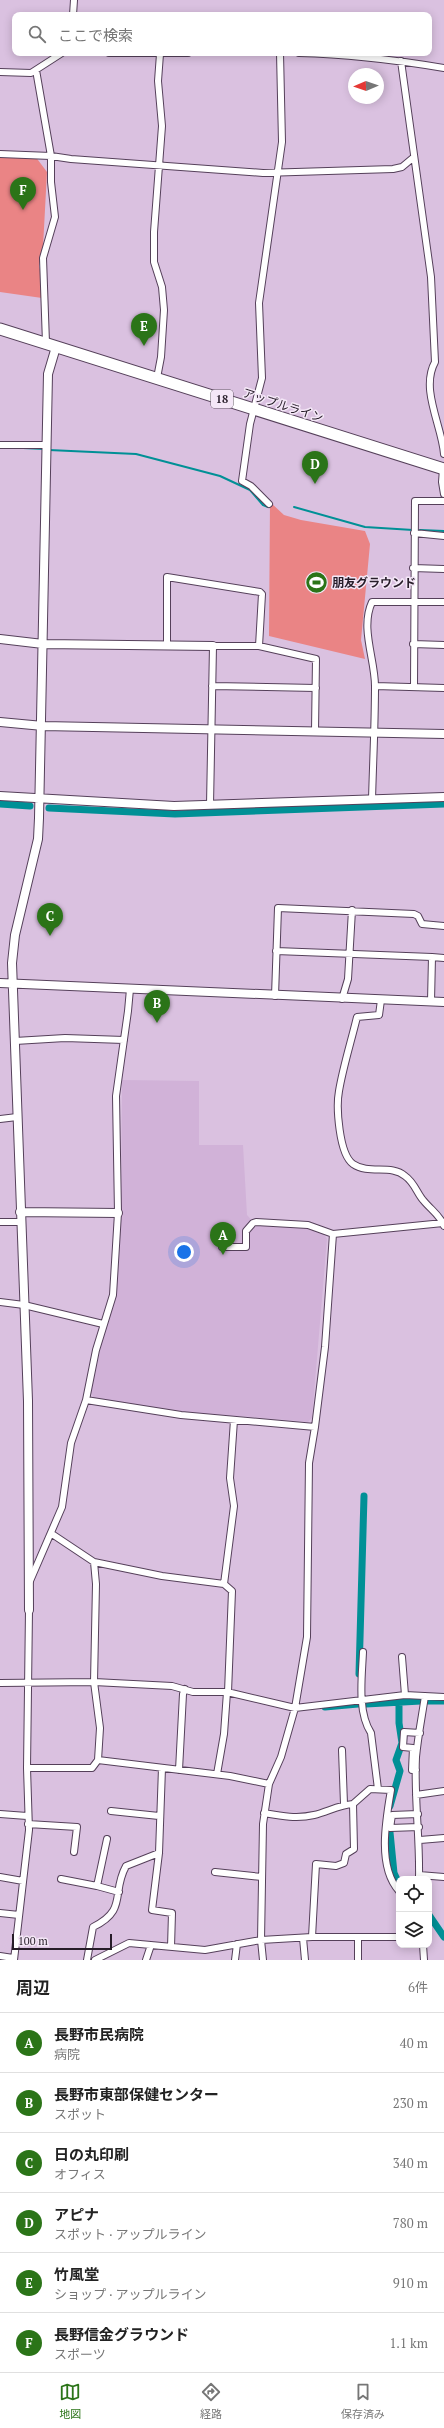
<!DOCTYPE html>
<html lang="ja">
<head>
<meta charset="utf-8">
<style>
	body { margin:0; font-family:"PT Serif","Noto Sans JP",serif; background:#f2f2f2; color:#222 }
	.controls { position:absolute; right:12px; bottom:12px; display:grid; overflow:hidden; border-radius:8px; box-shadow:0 2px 10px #0003 }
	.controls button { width:36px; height:36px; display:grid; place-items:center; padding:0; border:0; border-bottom:1px solid #e0e0e0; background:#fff; color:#222; font:20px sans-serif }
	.compass { position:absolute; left:348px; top:68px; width:36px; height:36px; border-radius:50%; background:#fff; box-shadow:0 2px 10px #0003; rotate:268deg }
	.scale { position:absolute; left:12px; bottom:10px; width:100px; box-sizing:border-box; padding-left:4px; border:2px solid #271d29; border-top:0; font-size:11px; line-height:14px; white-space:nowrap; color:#271d29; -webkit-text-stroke:3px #f4e7f7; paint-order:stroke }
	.you { position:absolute; left:184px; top:1252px; width:14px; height:14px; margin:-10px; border:3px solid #fff; border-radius:50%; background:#1a73e8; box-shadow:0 0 0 6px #1a73e833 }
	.badge { display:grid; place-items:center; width:26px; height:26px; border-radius:50%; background:#2b7418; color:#fff; font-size:13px; font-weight:700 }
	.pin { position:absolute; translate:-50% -33px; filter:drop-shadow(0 1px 2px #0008) }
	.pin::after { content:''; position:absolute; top:21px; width:14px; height:12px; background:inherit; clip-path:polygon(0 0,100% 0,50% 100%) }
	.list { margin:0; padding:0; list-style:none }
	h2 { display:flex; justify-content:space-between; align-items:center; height:52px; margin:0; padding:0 16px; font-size:17px }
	h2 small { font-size:13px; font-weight:400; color:#767676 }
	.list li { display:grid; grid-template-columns:26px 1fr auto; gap:12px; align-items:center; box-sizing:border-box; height:60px; padding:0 16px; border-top:1px solid #e0e0e0 }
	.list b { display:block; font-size:15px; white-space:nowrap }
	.list p { margin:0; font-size:13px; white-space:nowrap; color:#767676 }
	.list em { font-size:13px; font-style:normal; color:#767676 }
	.icon { flex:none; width:22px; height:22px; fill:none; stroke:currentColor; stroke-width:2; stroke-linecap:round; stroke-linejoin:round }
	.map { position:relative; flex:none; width:444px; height:1960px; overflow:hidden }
	.search { position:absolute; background:#fff; box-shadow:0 2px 10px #0003; left:12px; right:12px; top:12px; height:44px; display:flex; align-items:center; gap:10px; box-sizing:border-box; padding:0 14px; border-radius:8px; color:#767676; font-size:15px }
	.sheet { height:412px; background:#fff }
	nav { display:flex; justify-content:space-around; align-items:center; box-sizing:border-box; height:56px; border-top:1px solid #e0e0e0; background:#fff; font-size:11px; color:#767676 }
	nav a { display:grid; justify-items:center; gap:2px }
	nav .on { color:#2b7418 }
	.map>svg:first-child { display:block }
	.built { fill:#d1b2d8 }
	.green { fill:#ea8485 }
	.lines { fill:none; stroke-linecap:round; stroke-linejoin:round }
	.stream { stroke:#009096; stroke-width:2 }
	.canal { stroke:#009096; stroke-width:7 }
	.street-casing { stroke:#55405a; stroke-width:8 }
	.secondary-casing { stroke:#55405a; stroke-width:10 }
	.highway-casing { stroke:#55405a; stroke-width:13 }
	.street { stroke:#fff; stroke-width:6 }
	.secondary { stroke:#fff; stroke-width:8 }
	.highway { stroke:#fff; stroke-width:11 }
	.labels { text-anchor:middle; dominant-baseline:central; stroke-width:3; stroke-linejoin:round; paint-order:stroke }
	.shield { fill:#f4e7f7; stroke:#645a67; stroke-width:1 }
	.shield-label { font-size:11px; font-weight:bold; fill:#271d29 }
	.street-label { font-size:12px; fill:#271d29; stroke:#f4e7f7 }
	.poi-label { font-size:12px; font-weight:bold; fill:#271d29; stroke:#f4e7f7; text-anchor:start }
</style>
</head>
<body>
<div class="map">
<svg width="444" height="1960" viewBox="0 0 444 1960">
	<rect width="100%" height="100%" fill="#dac1e0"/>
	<path class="built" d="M122 1080 199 1081V1145H243L247 1215 256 1225 310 1228 323 1233 327 1239 312 1418 308 1422 240 1416H213L94 1398 91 1393 105 1328 113 1307 118 1271 121 1226Z"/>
	<path class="green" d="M0 155 35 156 47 172 43 247 39 266 44 285 42 298 0 292Z
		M270 502 284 515 301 520 365 531 370 544 361 640 365 659 269 636Z"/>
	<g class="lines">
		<path class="stream" d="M23 448 45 449
			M49 450 136 454 220 476 250 490 263 505 268 507
			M294 507 365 527 413 530
			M420 530 444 531"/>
		<path class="canal" d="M0 804 30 806
			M49 808 175 814 444 804
			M359 1674 364 1496
			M428 1701H444
			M366 1704 421 1701
			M325 1707 358 1704
			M390 1806 400 1771 396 1760 402 1743 399 1723V1701
			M389 1822 394 1873 399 1884
			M429 1915 444 1937"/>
		<defs>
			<path id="street" d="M73 15 74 0
				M109 53H188
				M299 53C347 54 396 60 444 68
				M401 61 431 277 435 362C420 389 442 426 444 454
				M36 70 51 156 71 159 263 173 393 169 402 167 414 157
				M0 72 31 73 62 53
				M0 154 51 156V182L55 217 43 258 46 343
				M157 378 161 357 164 310 162 287 154 262V232L162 126 158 81 160 54
				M0 445H46
				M443 469 442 482 444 494
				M269 504 251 486 242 481 250 424 262 378 259 303 282 142 280 53
				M414 533 444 536
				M413 568 444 569
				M413 644 444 645
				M167 645V577L260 592 262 594 259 646
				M212 686 316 688
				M375 686 444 688
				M414 687 415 501H444
				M372 800C373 762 375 724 375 686 375 659 360 628 372 602H444
				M210 805 213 646H259L316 659 315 731
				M276 951 432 957
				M275 996 278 908 414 914 418 916 422 924 444 926
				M342 999 348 979 352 910
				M381 1000 379 1015 357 1017C351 1042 343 1067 339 1091 336 1107 339 1154 353 1164 369 1175 391 1164 405 1176 414 1182 417 1193 423 1200 431 1210 440 1215 444 1226
				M431 1001 432 957 444 958
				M15 1041 65 1038 124 1040
				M0 1119 17 1117
				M0 1222H20
				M333 1234 443 1223
				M0 1302 24 1305 103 1324
				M86 1400 181 1415 315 1427 325 1347 333 1234 308 1225 256 1222 253 1223 246 1231V1247H222
				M52 1534 94 1562 162 1576 224 1584 232 1591 228 1692
				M94 1562 96 1584 94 1682 172 1686 193 1692H227L295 1708 405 1695 444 1697
				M30 1581 62 1507 71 1443 86 1400 96 1350 113 1295 118 1213 116 1096 128 1011 130 989
				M224 1584 234 1506 230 1478 234 1420
				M363 1652C362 1677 357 1711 371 1733L378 1789
				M402 1657 405 1695
				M0 1683 94 1682 100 1728 98 1760
				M342 1750 344 1804
				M27 1768H92L98 1760 230 1776 269 1784
				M162 1768 159 1853 152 1910 172 1913 171 1947
				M179 1770 183 1694 185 1689
				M416 1770H412L413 1748 403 1747 404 1732 420 1733
				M217 1774 224 1734 227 1692
				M416 1795 444 1791
				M111 1811 159 1816
				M264 1813C281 1816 297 1819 314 1815 327 1812 339 1805 353 1804
				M0 1814 27 1816
				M418 1814 392 1815 390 1828 419 1827
				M28 1824 77 1827 74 1852
				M107 1839 97 1886 119 1892
				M420 1840 444 1838
				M215 1872 262 1877
				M419 1875 444 1877
				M0 1877 23 1881
				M61 1879 97 1886
				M419 1879C420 1838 414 1797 416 1757 418 1736 422 1716 425 1696
				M0 1913 19 1915
				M312 1937 316 1864 336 1866 344 1863 346 1854 354 1849 353 1804 370 1789 391 1790C386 1819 377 1867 399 1891
				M358 1937V1960
				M303 1938 305 1960
				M423 1945 424 1960
				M0 1956 13 1958
				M14 1960 29 1830 27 1768 29 1610
				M87 1960 93 1927C128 1910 111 1893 126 1866L159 1853
				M95 1960 129 1943 205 1950 261 1940 312 1937H399
				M146 1960 151 1945
				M235 1960 237 1944
				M263 1960 261 1940 263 1824 269 1784 281 1757 295 1708 307 1637 309 1463 315 1427"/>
			<path id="secondary" d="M0 639 43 644 213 646
				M0 722 43 726 444 734
				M0 796 174 806 444 797
				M0 983 444 1002
				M20 1212 118 1213
				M29 1610 28 1401 12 963 15 935 38 839 39 818 48 374 56 347"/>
			<path id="highway" d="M0 329 444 469"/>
		</defs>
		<use href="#street" class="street-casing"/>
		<use href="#secondary" class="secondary-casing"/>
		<use href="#highway" class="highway-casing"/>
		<use href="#street" class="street"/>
		<use href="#secondary" class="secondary"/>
		<use href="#highway" class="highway"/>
	</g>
	<defs>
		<symbol id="stadium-disc" viewBox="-11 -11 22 22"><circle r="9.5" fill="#2b7418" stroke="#f4e7f7"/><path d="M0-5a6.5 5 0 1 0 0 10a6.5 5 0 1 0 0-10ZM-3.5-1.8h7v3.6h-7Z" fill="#fff"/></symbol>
	</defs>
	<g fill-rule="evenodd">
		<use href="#stadium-disc" x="304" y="570" width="25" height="25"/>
	</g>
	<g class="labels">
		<rect class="shield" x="211" y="390" width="22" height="18" rx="3"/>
		<g class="shield-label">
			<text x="222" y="399">18</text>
		</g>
		<g class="street-label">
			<text transform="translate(283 405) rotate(18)">アップルライン</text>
		</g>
		<g class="poi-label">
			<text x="332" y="582">朋友グラウンド</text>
		</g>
	</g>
</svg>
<div class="controls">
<button><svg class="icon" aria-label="locate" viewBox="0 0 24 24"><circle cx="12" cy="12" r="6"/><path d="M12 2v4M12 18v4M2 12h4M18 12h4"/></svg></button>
<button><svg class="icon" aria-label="layers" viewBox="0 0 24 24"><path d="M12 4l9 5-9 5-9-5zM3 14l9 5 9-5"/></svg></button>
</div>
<svg class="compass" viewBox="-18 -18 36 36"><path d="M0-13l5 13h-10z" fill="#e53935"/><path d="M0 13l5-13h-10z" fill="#767676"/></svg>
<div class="scale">100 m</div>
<div class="you"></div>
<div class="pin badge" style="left:223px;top:1255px">A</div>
<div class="pin badge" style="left:157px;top:1023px">B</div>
<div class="pin badge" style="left:50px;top:936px">C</div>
<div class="pin badge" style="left:315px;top:484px">D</div>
<div class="pin badge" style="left:144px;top:346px">E</div>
<div class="pin badge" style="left:23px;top:210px">F</div>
<div class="search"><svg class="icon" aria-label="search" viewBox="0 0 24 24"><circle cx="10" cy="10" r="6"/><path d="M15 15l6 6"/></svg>ここで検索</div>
</div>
<section class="sheet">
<h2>周辺<small>6件</small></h2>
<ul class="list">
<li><span class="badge">A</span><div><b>長野市民病院</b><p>病院</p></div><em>40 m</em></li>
<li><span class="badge">B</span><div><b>長野市東部保健センター</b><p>スポット</p></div><em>230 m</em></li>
<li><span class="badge">C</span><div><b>日の丸印刷</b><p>オフィス</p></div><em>340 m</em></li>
<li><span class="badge">D</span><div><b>アピナ</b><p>スポット · アップルライン</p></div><em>780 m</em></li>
<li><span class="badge">E</span><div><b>竹風堂</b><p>ショップ · アップルライン</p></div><em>910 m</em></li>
<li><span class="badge">F</span><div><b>長野信金グラウンド</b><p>スポーツ</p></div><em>1.1 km</em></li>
</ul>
</section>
<nav>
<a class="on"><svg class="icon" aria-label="map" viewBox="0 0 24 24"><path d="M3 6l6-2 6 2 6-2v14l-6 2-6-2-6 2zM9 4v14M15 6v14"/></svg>地図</a>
<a><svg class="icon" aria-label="directions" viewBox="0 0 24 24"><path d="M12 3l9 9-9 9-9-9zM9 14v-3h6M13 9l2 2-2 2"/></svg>経路</a>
<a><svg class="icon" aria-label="saved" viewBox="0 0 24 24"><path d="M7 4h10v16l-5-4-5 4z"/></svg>保存済み</a>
</nav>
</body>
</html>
